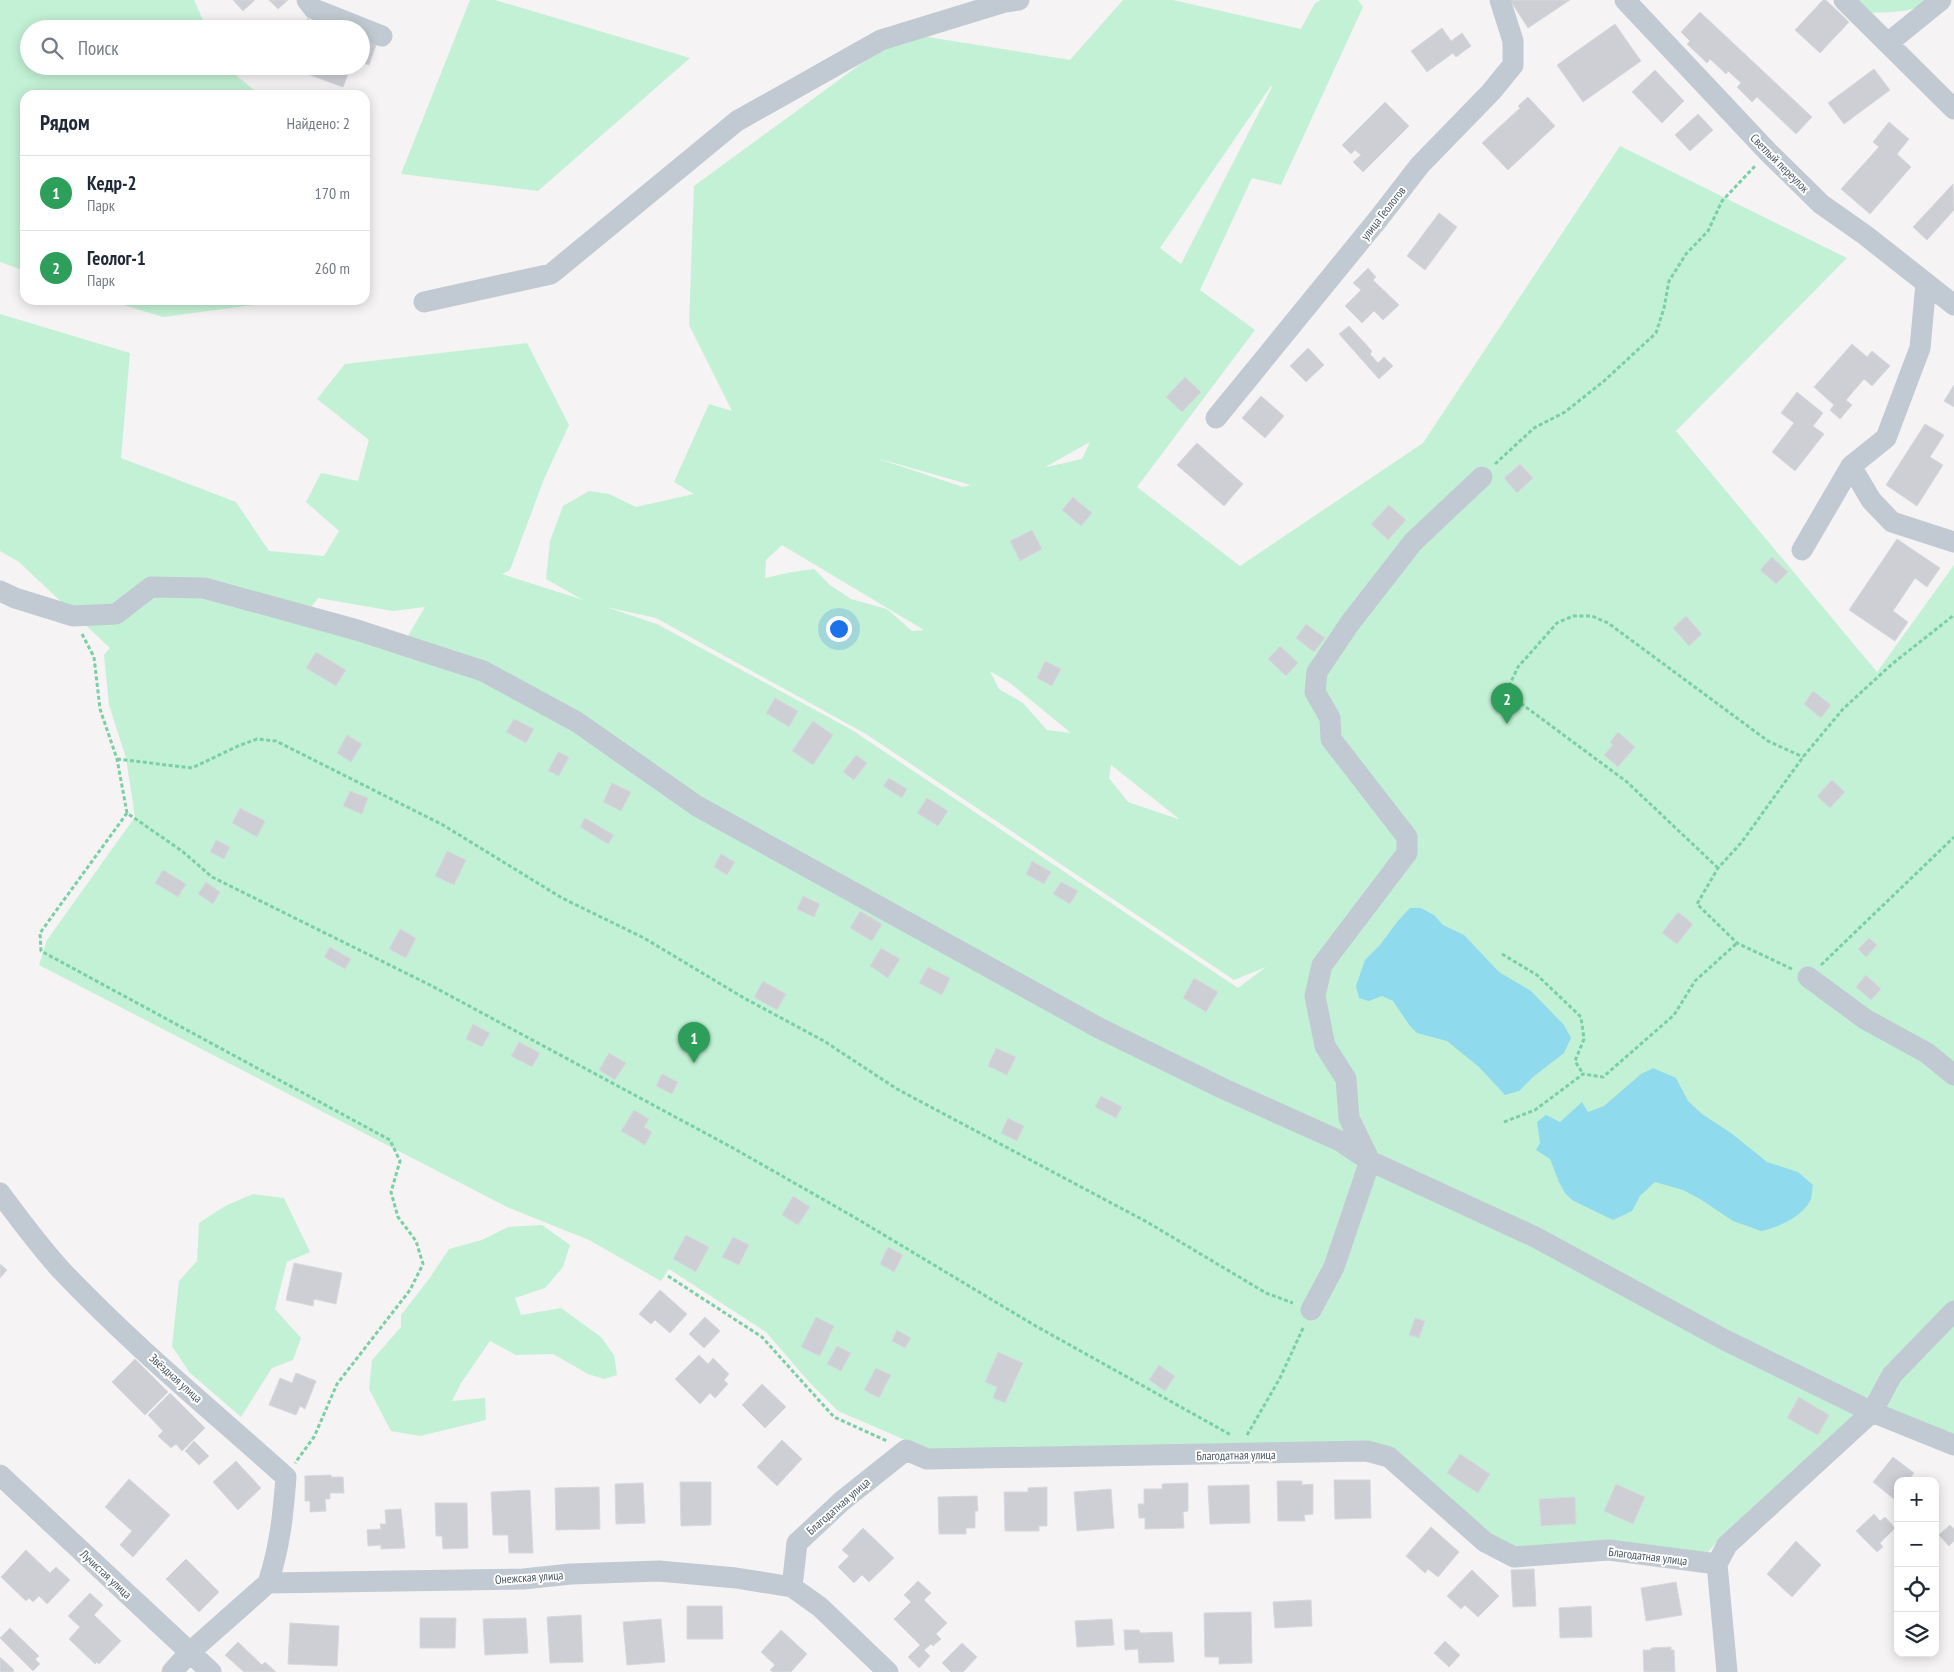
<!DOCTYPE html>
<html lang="ru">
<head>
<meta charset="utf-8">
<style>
	body { margin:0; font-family:"PT Sans Narrow",sans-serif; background:#f6f6f7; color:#1f2937 }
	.controls { position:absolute; right:15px; bottom:15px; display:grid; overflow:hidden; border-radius:10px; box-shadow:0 2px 12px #0003 }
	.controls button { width:45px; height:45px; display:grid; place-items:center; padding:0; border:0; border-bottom:1px solid #e0e1e3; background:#fff; color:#1f2937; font:25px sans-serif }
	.you { position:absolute; left:838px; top:628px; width:18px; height:18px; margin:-12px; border:4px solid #fff; border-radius:50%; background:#1a73e8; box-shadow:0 0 0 8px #1a73e833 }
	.badge { display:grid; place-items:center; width:32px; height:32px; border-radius:50%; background:#db2777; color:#fff; font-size:16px; font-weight:700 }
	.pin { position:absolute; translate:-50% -41px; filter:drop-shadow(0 1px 2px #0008) }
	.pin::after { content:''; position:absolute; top:26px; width:18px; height:15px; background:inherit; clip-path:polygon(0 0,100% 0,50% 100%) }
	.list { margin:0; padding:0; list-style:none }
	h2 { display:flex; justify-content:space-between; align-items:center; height:65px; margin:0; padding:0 20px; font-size:21px }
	h2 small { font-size:16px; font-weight:400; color:#747a83 }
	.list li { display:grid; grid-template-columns:32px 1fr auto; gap:15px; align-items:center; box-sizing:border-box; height:75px; padding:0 20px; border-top:1px solid #e0e1e3 }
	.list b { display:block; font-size:19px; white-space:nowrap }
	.list p { margin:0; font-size:16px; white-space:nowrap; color:#747a83 }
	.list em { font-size:16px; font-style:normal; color:#747a83 }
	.icon { flex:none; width:28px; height:28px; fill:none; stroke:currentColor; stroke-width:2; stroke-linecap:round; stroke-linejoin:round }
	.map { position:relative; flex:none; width:1954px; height:1672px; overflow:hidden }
	.search { position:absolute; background:#fff; box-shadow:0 2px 12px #0003; left:20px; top:20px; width:350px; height:55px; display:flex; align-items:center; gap:12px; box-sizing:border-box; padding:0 18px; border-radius:28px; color:#747a83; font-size:19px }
	.panel { position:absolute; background:#fff; box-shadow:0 2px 12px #0003; left:20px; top:90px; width:350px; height:215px; border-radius:15px }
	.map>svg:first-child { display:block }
	.green { fill:#c3f1d5; fill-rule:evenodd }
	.water { fill:#90daee }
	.building { fill:#cdcfd5; stroke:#d7d9de }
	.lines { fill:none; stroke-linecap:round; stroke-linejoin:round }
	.path { stroke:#7ad0a6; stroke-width:3; stroke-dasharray:4 2.5; stroke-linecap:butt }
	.minor { stroke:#c1cad2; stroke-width:21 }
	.labels { text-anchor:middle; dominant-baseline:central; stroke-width:4; stroke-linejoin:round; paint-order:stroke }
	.street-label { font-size:12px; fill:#4a5661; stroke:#fff }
</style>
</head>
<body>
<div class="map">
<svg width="1954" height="1672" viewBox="0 0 1954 1672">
	<rect width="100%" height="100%" fill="#f5f3f3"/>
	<path class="green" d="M0 0H194L207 29H29V66H225L260 95H25V271L0 262Z
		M470 0H495L690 58 538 191 401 174Z
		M1123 0H1173L1301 29 1315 3 1321 0H1358L1363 7 1281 185 1252 178 1200 290 1255 330 1137 487 1240 566 1423 443 1620 146 1847 258 1676 431 1877 672 1954 565V1440L1871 1407 1537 1233 1372 1157 1343 1137 1226 1085 1101 1023 700 802 580 718 485 666 406 639 425 607 393 611 318 598 301 620 481 676 574 726 695 810 1097 1032 1222 1094 1338 1144 1369 1166 1533 1241 1721 1346 1859 1412 1854 1421 1719 1540 1705 1555 1610 1541 1515 1549 1489 1536 1392 1452 1366 1444 1244 1449 931 1451 838 1411 810 1383 766 1332 669 1269 661 1281 589 1240 507 1207 39 965 47 940 135 817 126 758 109 705 104 655 110 648 19 562 0 551V314L130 353 121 458 236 502 269 551 324 556 339 531 306 502 321 473 358 481 369 440 317 399 345 364 527 343 569 425 544 479 510 570 502 574 583 600 546 579 550 541 563 506 589 491 609 494 636 507 694 494 674 482 709 404 732 411 689 325 694 186 903 33 1070 60ZM1271 86 1272 87 1181 264 1160 248ZM1090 442 1082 459 1047 467V466ZM873 457 971 485 963 487ZM782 545 924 630 912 631 887 609 851 599 830 585 814 569 792 572 765 578 766 560ZM606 607 656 618 866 734 1234 980 1266 967 1238 988 852 730 657 624ZM990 671 1010 683 1071 733 1047 730 1023 703 999 689ZM1111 765 1178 818V819L1128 802 1109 778Z
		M1855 0H1928C1916 15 1876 12 1858 13Z
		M107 300H293L163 317Z
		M253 1194 284 1198 310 1252 287 1262 275 1309 301 1338 293 1360 272 1368 241 1417 189 1372 172 1346 179 1281 197 1261 199 1223 225 1206Z
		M542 1225 570 1245 563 1267 545 1288 515 1298 521 1315 561 1308 601 1337 614 1355 617 1375 604 1379 588 1374 553 1354 516 1355 490 1341 461 1383 452 1401 485 1398 486 1420 420 1436 391 1431 369 1389 372 1360 401 1327V1315L429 1279 449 1249 482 1240 508 1227Z"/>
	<path class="water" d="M1410 908H1421L1434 915 1443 925 1464 935 1499 972 1531 991 1564 1025 1571 1038 1564 1053 1533 1077 1519 1091 1505 1095 1479 1067 1447 1041 1417 1033 1410 1026 1393 1001 1382 996 1369 1001 1359 998 1356 986 1365 960 1380 945 1397 922Z
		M1653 1068 1676 1078 1688 1101 1702 1114 1731 1133 1767 1162 1798 1172 1813 1185C1812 1190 1812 1197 1810 1201 1801 1218 1778 1227 1761 1231L1733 1221 1700 1199 1683 1190 1655 1182 1640 1196 1632 1211 1613 1220 1572 1200 1565 1193 1559 1182 1550 1159 1536 1150 1540 1143 1537 1122 1546 1115 1560 1122 1582 1102 1588 1112 1604 1106 1641 1074Z"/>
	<path class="building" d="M233 0H255L243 11Z
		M269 0H288L278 9Z
		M1510 0H1570L1528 28Z
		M1823 0H1826L1849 22 1820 53 1795 30Z
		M1700 12 1812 117 1796 134 1757 97 1752 102 1737 87 1741 83 1728 71 1726 74 1710 59 1707 63 1687 44 1690 41 1681 32Z
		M307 19 332 29H304Z
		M1615 24 1641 61 1583 102 1557 65Z
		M1442 28 1451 41 1462 33 1471 46 1456 57 1453 53 1427 72 1411 51Z
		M361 39 376 45 369 65 361 62Z
		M313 66H351L343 87 310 75Z
		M1874 69 1890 90 1844 124 1828 103Z
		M1655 70 1684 101 1662 123 1632 92Z
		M1528 97 1555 126 1508 170 1482 143 1520 108 1518 106Z
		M1385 102 1409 126 1363 172 1353 162 1361 155 1355 150 1351 154 1342 145Z
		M1698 114 1713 130 1690 151 1675 135Z
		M1889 122 1909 139 1897 154 1911 167 1870 214 1841 189 1879 147 1873 142Z
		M1953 184 1954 210 1927 240 1913 227Z
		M1439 213 1457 227 1425 270 1407 256Z
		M1368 268 1376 277 1373 280 1399 305 1383 320 1374 311 1362 323 1345 306 1361 290 1353 283Z
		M1349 326 1372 351 1370 354 1378 363 1384 357 1393 366 1379 379 1339 334Z
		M1852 344 1867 357 1872 351 1890 366 1872 386 1864 379 1846 400 1852 405 1840 419 1830 410 1834 405 1814 387Z
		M1308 348 1324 365 1306 382 1290 366Z
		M1185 377 1201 392 1182 412 1166 397Z
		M1954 385V407L1944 401Z
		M1797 392 1823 413 1813 426 1824 434 1795 471 1772 452 1794 423 1781 413Z
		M1261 396 1284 416 1265 438 1242 418Z
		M1925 424 1944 435 1930 457 1943 465 1917 506 1886 485Z
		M1197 443 1243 484 1224 506 1177 465Z
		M1520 464 1533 478 1517 493 1504 478Z
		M1073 497 1092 513 1081 526 1062 510Z
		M1389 505 1406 520 1388 540 1371 524Z
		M1032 530 1042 549 1020 561 1010 541Z
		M1897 539 1940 568 1927 587 1915 578 1893 611 1908 622 1895 641 1849 610Z
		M1772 557 1788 572 1776 584 1760 570Z
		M1686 616 1702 634 1689 646 1673 628Z
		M1306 624 1325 638 1314 652 1296 638Z
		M1280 646 1298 663 1286 676 1268 659Z
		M316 652 346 670 336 686 306 668Z
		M1045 661 1061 669 1052 686 1037 678Z
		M1813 691 1831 705 1821 718 1804 704Z
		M775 698 798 711 789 727 766 713Z
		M514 719 534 729 526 743 506 732Z
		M813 721 833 735 813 765 792 751Z
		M1618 732 1635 747 1618 767 1604 755 1613 745 1610 742Z
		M347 735 362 744 351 762 337 753Z
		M558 752 569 757 559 776 548 771Z
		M856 755 867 763 854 780 843 772Z
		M889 778 907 789 902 798 883 786Z
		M1832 780 1845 792 1830 808 1817 796Z
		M612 783 631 792 621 811 603 802Z
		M350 791 368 798 362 814 343 806Z
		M927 798 948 811 938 826 917 813Z
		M240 808 265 821 257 837 232 823Z
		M585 818 614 835 608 844 580 827Z
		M216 840 230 847 224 859 210 852Z
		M447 851 466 860 454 885 435 876Z
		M721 854 735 862 727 875 714 867Z
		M1032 861 1051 872 1044 884 1026 874Z
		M163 870 186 884 178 897 155 883Z
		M206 882 220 892 213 904 198 894Z
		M1061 882 1078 891 1070 904 1053 894Z
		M803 896 820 904 814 917 797 909Z
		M860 911 882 924 872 941 850 928Z
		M1678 912 1693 924 1677 944 1662 933Z
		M400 929 416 938 406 958 389 949Z
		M1869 938 1877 945 1866 957 1858 949Z
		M330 947 351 959 345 969 324 957Z
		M881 948 900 959 888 978 870 966Z
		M928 967 950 978 942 995 919 983Z
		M1866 975 1881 989 1871 1000 1856 987Z
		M1194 978 1218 992 1206 1012 1183 998Z
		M763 981 786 994 777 1010 754 997Z
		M473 1024 490 1033 482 1047 466 1039Z
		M519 1042 540 1053 532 1067 511 1056Z
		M996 1048 1016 1057 1007 1075 988 1066Z
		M609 1053 626 1063 615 1080 599 1070Z
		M662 1074 678 1082 672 1094 656 1086Z
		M1101 1096 1122 1107 1116 1118 1095 1107Z
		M634 1110 649 1119 644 1127 652 1132 645 1145 621 1131Z
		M1008 1118 1024 1126 1017 1141 1001 1133Z
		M793 1196 810 1207 798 1225 782 1215Z
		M686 1235 709 1247 696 1272 673 1259Z
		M733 1237 749 1245 739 1265 722 1257Z
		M888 1247 903 1255 894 1272 880 1264Z
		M294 1263 342 1273 336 1304 314 1299 313 1306 286 1300Z
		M0 1264 7 1270 0 1278Z
		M660 1290 687 1314 670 1333 655 1320 651 1324 639 1314Z
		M705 1317 720 1331 704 1348 689 1334Z
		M816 1317 834 1326 820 1356 801 1347Z
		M1415 1318 1425 1321 1419 1338 1409 1335Z
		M897 1330 911 1338 905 1348 892 1341Z
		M837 1346 851 1353 841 1371 827 1364Z
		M998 1352 1023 1363 1005 1403 993 1398 997 1387 985 1382Z
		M699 1355 708 1364 713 1358 729 1374 724 1380 728 1384 715 1398 710 1393 700 1404 675 1379Z
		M135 1359 168 1392 145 1415 112 1382Z
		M1159 1365 1175 1376 1165 1391 1149 1380Z
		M876 1368 891 1375 879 1398 864 1390Z
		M296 1373 316 1381 305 1409 300 1406 296 1415 269 1405 280 1378 292 1383Z
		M762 1384 786 1407 765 1428 742 1405Z
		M170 1393 205 1428 182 1451 176 1444 171 1448 158 1436 163 1431 148 1415Z
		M1799 1397 1829 1415 1818 1435 1787 1418Z
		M782 1440 802 1459 777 1486 757 1467Z
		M194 1441 209 1456 199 1465 185 1451Z
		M1460 1454 1490 1474 1478 1493 1447 1473Z
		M1893 1457 1914 1473 1908 1481H1898V1494L1894 1499 1873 1482Z
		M236 1461 261 1488 238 1510 213 1482Z
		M331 1475V1477H343L344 1493H330V1499H325L326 1511 310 1512V1501H305V1476Z
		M129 1479 170 1515 133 1557 120 1545 132 1531 105 1507Z
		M1334 1480H1370L1371 1518 1335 1519Z
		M1277 1481H1302V1485L1313 1484V1514L1304 1515 1305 1521H1278Z
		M680 1482H711V1525L681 1526Z
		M643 1483 645 1523 616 1524 615 1484Z
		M1188 1483V1511L1183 1512 1184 1528 1145 1529V1518H1139L1138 1504H1144V1489H1162V1484Z
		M1616 1484 1645 1497 1633 1524 1604 1511Z
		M1249 1485 1250 1523 1210 1524 1208 1486Z
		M599 1487 600 1529 556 1530 555 1488Z
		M1047 1487V1526H1039V1531H1005L1004 1492H1028V1488Z
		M1111 1489 1114 1528 1077 1531 1074 1492Z
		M530 1490 533 1553H509L508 1535H493L491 1492Z
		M977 1496 978 1511H975V1528H966V1534H939L938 1497Z
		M1575 1497 1576 1524 1541 1526 1539 1499Z
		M435 1503H467L468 1548 443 1549 442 1536H436Z
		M401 1509 405 1548 381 1549V1545L368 1546 367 1530 381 1529 380 1524H386L385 1510Z
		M1874 1514 1880 1521 1885 1517 1895 1528 1880 1543 1883 1547 1877 1552 1856 1531Z
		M1950 1525 1954 1529V1541L1949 1546 1939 1535Z
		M1431 1527 1459 1552 1438 1577 1428 1569 1425 1573 1406 1556Z
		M863 1528 894 1558 869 1582 862 1575 854 1583 838 1567 849 1556 842 1550Z
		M1796 1541 1821 1565 1792 1597 1767 1574Z
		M26 1550 50 1573 56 1567 70 1580 47 1604 39 1596 33 1602 29 1598 26 1601 1 1577Z
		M186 1559 219 1592 199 1612 166 1579Z
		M1534 1569 1536 1606 1513 1607 1511 1570Z
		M1472 1570 1499 1596 1478 1617 1465 1605 1461 1609 1447 1596Z
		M918 1581 931 1593 924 1600 947 1623 936 1634 941 1639 933 1646 931 1644 924 1650 930 1656 919 1668 908 1657 920 1645 894 1619 911 1602 904 1595Z
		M1676 1582 1682 1615 1646 1621 1641 1588Z
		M90 1593 103 1605 94 1615 121 1641 99 1664 97 1662 95 1664 69 1639 80 1627 68 1616Z
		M1311 1600 1312 1626 1275 1628 1273 1602Z
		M687 1606H722L723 1639H687Z
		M1591 1606 1592 1637 1560 1638 1559 1608Z
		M1251 1612 1252 1663 1219 1664V1657H1205L1204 1613Z
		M581 1615 583 1662 550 1663 547 1617Z
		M420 1618H456L455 1648H420Z
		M526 1618 528 1653 485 1655 483 1619Z
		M661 1619 665 1662 627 1665 623 1622Z
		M1112 1619 1114 1645 1077 1647 1075 1621Z
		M290 1623 339 1626 337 1666 288 1664Z
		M10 1628 39 1656 35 1659 40 1664 33 1671 0 1638Z
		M781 1630 807 1654 791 1672H773L770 1670 775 1665 761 1652Z
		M1124 1630H1139L1140 1633 1172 1632 1174 1662 1139 1663 1138 1649 1125 1650Z
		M1445 1641 1460 1655 1449 1667 1434 1653Z
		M238 1642 262 1665 265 1662 276 1672H244L225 1655Z
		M962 1643 977 1657 963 1672H951L942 1663Z
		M1671 1647V1650H1674L1675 1672H1644L1643 1650H1651V1648Z
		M0 1657 14 1670 13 1672H0Z"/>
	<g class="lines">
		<path class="path" d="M1495 464 1534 428 1565 412 1604 381 1656 333 1664 308 1669 281 1686 254 1708 231 1722 201 1756 165
			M82 634 94 657 100 709 117 759 127 813 182 851 212 877 432 986 733 1148 854 1217 1034 1325 1231 1435
			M117 759 192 768 238 746 257 739 276 741 443 825 562 898 644 938 744 998 824 1041 897 1089 1147 1222 1266 1293 1293 1303
			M127 813 40 933 41 951 390 1140 400 1161 391 1192 398 1217 416 1241 423 1264 410 1290 337 1384 314 1437 295 1463
			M1718 868 1627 782 1511 696 1509 686 1518 667 1557 623 1573 616H1592L1608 623 1768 741 1803 757
			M1502 954 1537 975 1581 1017 1584 1039 1575 1061 1583 1074
			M1821 965 1954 837
			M1792 969 1737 943 1697 904 1718 868 1741 843 1803 757 1843 709 1892 664 1954 615
			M1504 1122 1535 1110 1583 1074 1603 1077 1674 1015 1695 981 1737 943
			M668 1276 762 1337 834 1417 887 1441
			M1247 1435 1280 1378 1304 1326"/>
		<path class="minor" d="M307 0 314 9 382 36
			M1625 0 1769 153 1821 204 1865 235 1954 305
			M1844 0 1954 109
			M1888 43 1941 0
			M1926 283 1920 348 1886 438 1851 466 1871 500 1892 522 1954 542
			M424 302 551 274 737 121 881 40 1005 2 1019 0
			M1216 418 1379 218 1420 165 1491 92 1513 65V41L1500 0
			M1802 550 1851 466
			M0 591 15 598 73 616 116 614 151 587 204 588 357 630 483 671 577 722 697 806 1099 1028 1224 1089 1340 1141 1370 1161 1535 1237 1725 1340 1872 1412 1892 1375 1954 1311
			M1808 977 1865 1019 1927 1053 1954 1075
			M0 1193C20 1220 39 1246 62 1271 131 1344 210 1409 286 1477 283 1516 280 1546 268 1583
			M1311 1310 1334 1267 1370 1161 1349 1118 1346 1079 1325 1046 1315 996 1322 965 1407 853V837L1331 739 1330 718 1315 692 1317 672 1350 623 1413 542 1482 477
			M0 1475 211 1672
			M1717 1564 1727 1545 1872 1412 1954 1445
			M1717 1564 1727 1672
			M792 1587 797 1543 842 1501 906 1450 927 1459 1367 1451 1389 1457 1485 1542 1514 1557 1609 1550 1717 1564
			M172 1672 190 1652 268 1583 523 1579 571 1574 659 1571 736 1578 792 1587 820 1607 888 1672"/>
	</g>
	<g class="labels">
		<g class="street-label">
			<text transform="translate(1780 163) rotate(45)">Светлый переулок</text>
			<text transform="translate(1383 213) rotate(-52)">улица Геологов</text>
			<text transform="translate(176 1378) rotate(42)">Звёздная улица</text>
			<text transform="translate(1236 1455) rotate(-1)">Благодатная улица</text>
			<text transform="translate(838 1506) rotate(-41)">Благодатная улица</text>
			<text transform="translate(1648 1556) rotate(7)">Благодатная улица</text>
			<text transform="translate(106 1574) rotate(43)">Лучистая улица</text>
			<text transform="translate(529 1577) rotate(-4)">Онежская улица</text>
		</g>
	</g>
</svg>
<div class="controls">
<button>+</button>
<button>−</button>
<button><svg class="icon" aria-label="locate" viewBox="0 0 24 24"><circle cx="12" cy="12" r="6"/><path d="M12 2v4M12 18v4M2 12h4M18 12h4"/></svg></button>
<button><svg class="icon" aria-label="layers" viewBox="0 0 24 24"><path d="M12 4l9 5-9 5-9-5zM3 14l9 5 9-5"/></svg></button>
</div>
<div class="you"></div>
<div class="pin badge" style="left:694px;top:1063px;background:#2e9e5b">1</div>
<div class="pin badge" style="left:1507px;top:724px;background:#2e9e5b">2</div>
<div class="search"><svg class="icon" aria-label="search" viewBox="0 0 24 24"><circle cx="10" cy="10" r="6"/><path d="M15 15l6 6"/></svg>Поиск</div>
<section class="panel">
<h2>Рядом<small>Найдено: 2</small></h2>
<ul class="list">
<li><span class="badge" style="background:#2e9e5b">1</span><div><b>Кедр-2</b><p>Парк</p></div><em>170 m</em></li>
<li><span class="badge" style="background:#2e9e5b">2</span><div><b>Геолог-1</b><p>Парк</p></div><em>260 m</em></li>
</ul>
</section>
</div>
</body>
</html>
